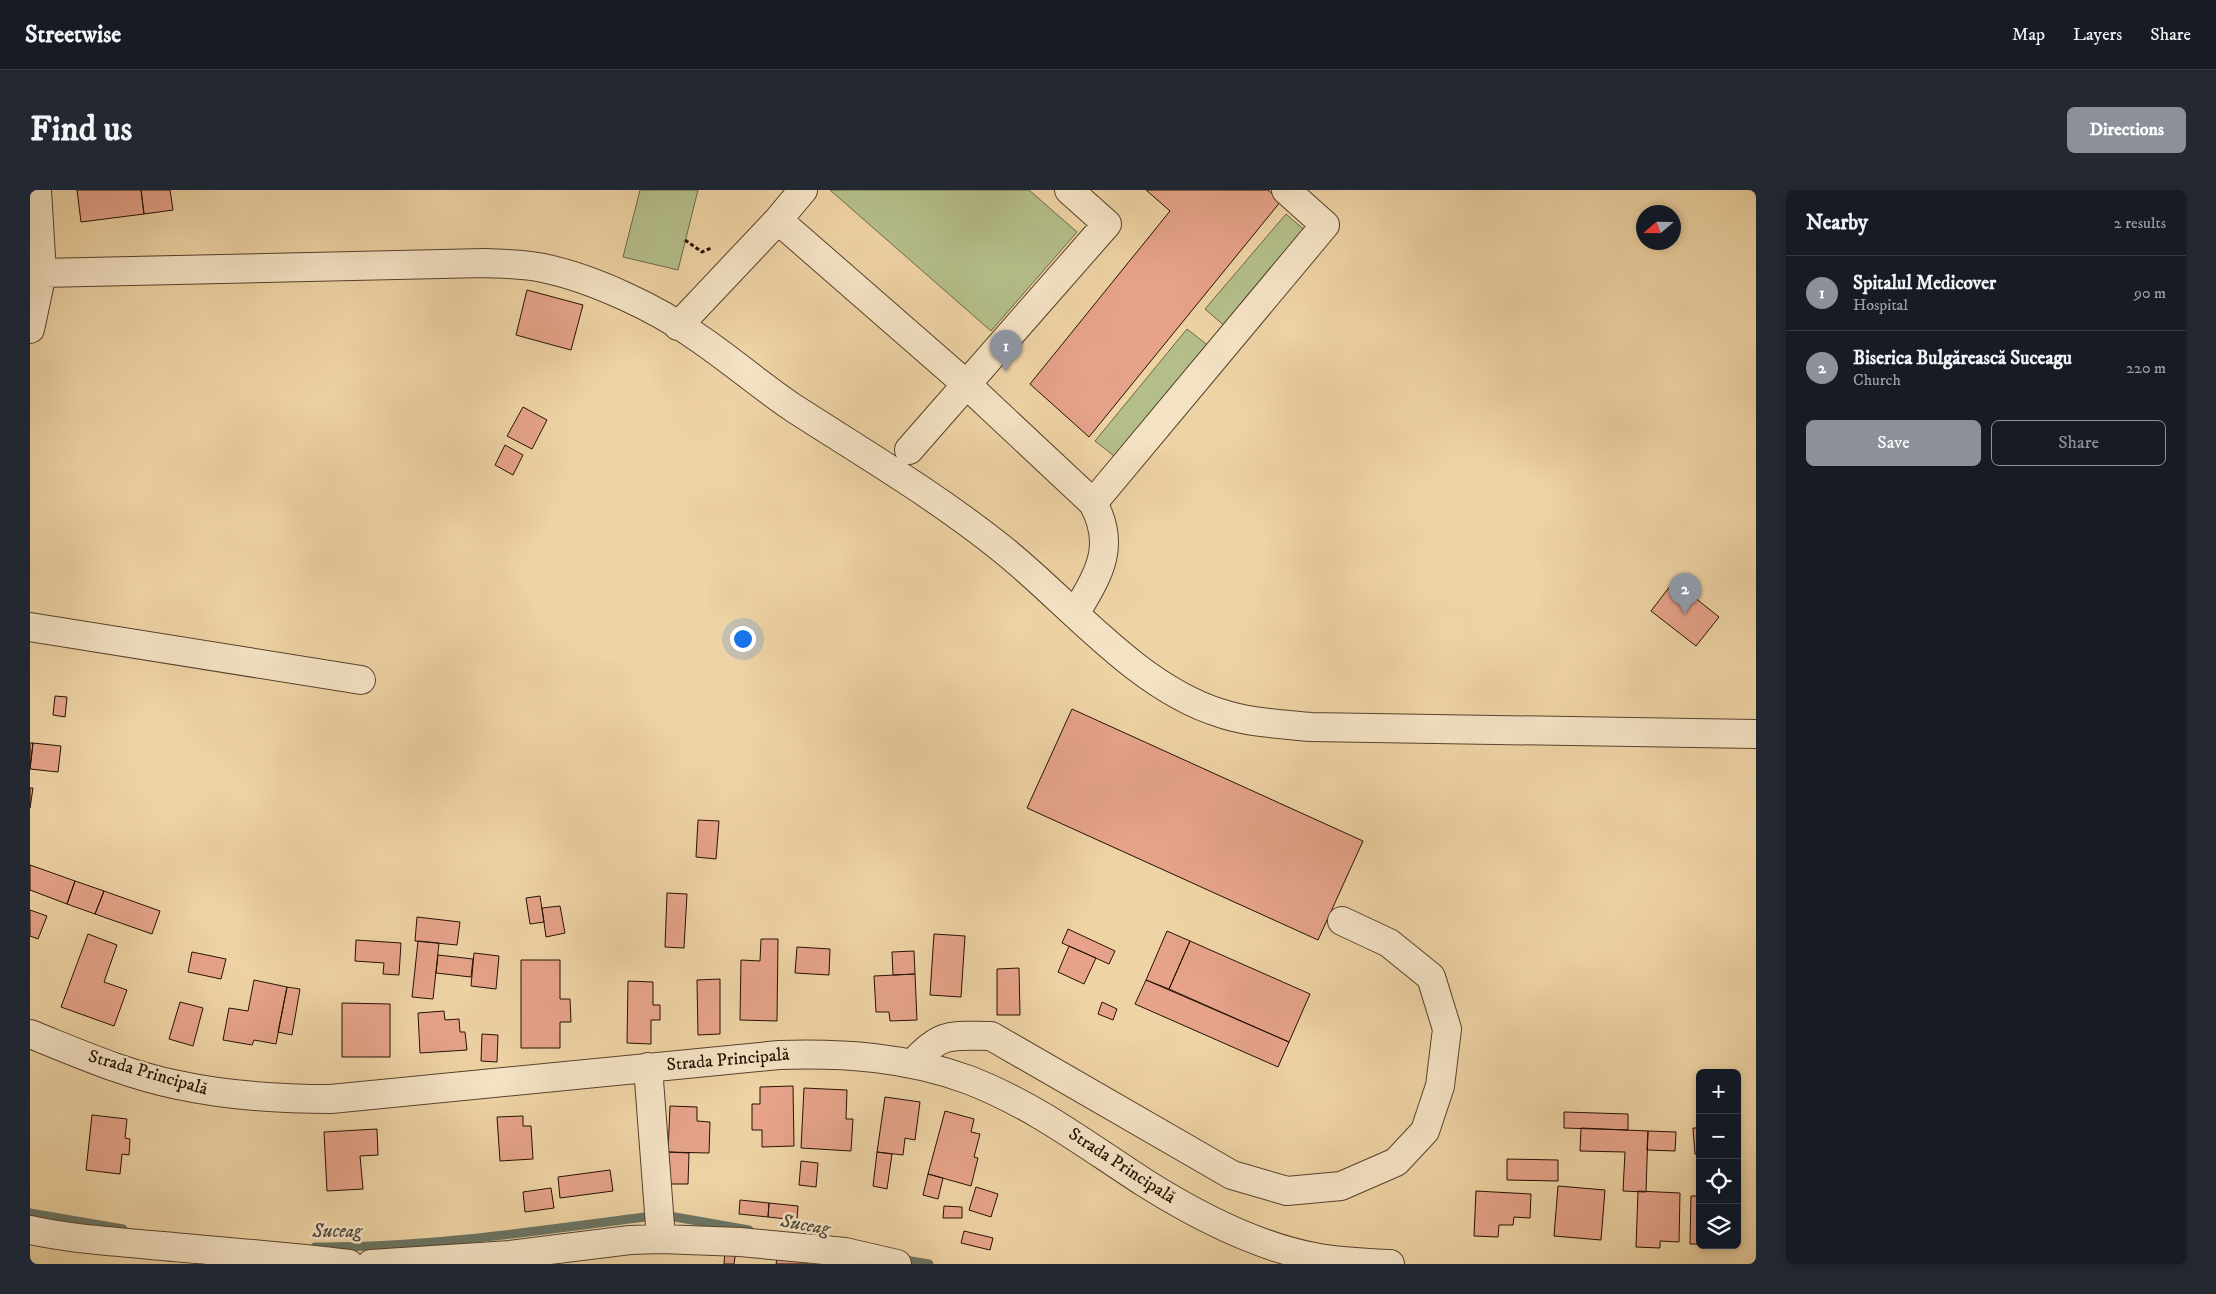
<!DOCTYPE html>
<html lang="en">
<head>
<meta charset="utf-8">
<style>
	body { margin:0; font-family:"IM FELL DW Pica",serif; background:#242831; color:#f1f3f6 }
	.controls { position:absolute; right:15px; bottom:15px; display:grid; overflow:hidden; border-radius:8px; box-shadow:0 2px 8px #0003 }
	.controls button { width:45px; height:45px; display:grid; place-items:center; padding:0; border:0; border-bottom:1px solid #363941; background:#171b24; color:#f1f3f6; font:25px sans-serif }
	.compass { position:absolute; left:1606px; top:15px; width:45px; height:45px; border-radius:50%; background:#171b24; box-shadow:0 2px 8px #0003; rotate:250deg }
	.you { position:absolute; left:712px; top:448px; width:18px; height:18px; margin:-12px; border:4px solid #fff; border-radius:50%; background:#1a73e8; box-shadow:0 0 0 8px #1a73e833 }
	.badge { display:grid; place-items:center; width:32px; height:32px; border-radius:50%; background:#8c9099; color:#fff; font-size:16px; font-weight:700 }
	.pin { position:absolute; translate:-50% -41px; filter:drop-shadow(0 1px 2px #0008) }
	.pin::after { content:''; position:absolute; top:26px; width:18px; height:15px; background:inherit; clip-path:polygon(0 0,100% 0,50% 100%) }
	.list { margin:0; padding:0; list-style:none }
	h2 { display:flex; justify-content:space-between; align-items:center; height:65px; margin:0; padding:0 20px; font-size:21px }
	h2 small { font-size:16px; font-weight:400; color:#9ea1a6 }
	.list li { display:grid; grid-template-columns:32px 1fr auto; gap:15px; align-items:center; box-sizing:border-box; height:75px; padding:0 20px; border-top:1px solid #363941 }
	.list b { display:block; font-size:19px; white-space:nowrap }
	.list p { margin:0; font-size:16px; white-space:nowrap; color:#9ea1a6 }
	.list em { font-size:16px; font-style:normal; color:#9ea1a6 }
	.actions { display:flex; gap:10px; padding:15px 20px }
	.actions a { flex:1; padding:11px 0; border:1px solid #8c9099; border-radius:8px; text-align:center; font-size:18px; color:#8c9099 }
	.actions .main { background:#8c9099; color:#fff }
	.icon { flex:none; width:28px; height:28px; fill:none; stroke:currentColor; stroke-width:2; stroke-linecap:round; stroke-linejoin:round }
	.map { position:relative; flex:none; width:1726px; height:1074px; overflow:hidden; border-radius:8px }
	header { display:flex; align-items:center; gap:30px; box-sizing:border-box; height:70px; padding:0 25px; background:#171b24; border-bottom:1px solid #363941 }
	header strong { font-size:24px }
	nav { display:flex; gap:28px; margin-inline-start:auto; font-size:18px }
	.intro { display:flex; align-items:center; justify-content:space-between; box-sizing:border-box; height:120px; padding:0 30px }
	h1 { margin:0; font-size:35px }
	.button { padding:12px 22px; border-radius:8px; background:#8c9099; color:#fff; font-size:18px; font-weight:700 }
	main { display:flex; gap:30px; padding:0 30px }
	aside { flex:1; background:#171b24; border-radius:8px; box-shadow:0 2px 8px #0003 }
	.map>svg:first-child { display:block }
	.grass { fill:#b4be8a; stroke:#6c6846 }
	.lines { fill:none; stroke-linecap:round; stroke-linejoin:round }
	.stream { stroke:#6b7564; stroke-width:9 }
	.building { fill:#e6a38a; stroke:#251103 }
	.minor-casing { stroke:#57422b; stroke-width:30 }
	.path { stroke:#251103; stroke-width:3; stroke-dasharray:4 2.5; stroke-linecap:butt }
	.minor { stroke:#f4e2c4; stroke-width:28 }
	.labels { text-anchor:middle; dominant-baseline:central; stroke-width:5; stroke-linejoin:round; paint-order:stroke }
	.street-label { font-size:18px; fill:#251103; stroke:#f4e2c4 }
	.water-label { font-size:19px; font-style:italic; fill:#4e4b3b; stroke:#f4e2c4 }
</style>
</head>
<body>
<header>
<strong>Streetwise</strong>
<nav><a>Map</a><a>Layers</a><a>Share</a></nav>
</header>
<div class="intro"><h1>Find us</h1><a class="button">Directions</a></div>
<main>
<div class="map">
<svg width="1726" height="1074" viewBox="0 0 1726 1074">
	<rect width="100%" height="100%" fill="#eed3a4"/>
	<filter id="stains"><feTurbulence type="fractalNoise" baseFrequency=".004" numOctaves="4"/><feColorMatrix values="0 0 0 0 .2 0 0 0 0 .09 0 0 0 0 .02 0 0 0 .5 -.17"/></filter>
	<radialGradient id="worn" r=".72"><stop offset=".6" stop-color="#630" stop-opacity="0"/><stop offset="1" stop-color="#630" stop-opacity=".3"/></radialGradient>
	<path class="grass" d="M610 0H668L648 80 593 67Z
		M800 0H999L1047 42 961 141Z
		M1256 24 1278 43 1198 139 1175 119Z
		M1157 139 1180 157 1088 269 1065 251Z"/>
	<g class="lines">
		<path class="stream" d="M0 1023 93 1039
			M285 1057C396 1058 505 1041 615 1027H645L719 1040
			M869 1069 899 1074"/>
	</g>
	<path class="building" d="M47 0H111L114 24 51 32Z
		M111 0H140L143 20 114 24Z
		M1116 0H1238L1251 11 1059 247 1000 194 1140 21Z
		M497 100 553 115 541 160 486 145Z
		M493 217 517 230 502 259 477 246Z
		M475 255 493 265 483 285 465 275Z
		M1644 391 1689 427 1666 456 1621 421Z
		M25 506 37 507 35 527 23 525Z
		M1042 519 1333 651 1288 750 997 618Z
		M0 553H3L0 579Z
		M3 553 31 556 28 582 0 579Z
		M0 598H3L0 618Z
		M668 630 689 631 686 669 666 667Z
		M0 675 45 691 37 714 0 700Z
		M45 691 74 701 65 724 37 714Z
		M74 701 130 721 122 744 65 724Z
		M637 703 657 704 654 758 635 757Z
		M510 706 514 732 500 734 496 708Z
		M530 716 535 743 516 747 512 718Z
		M0 720 17 726 8 749 0 746Z
		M387 727 430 732 427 755 385 751Z
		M1038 739 1085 761 1079 774 1032 753Z
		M1137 741 1160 751 1139 799 1116 790Z
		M58 744 87 755 74 792 97 800 84 836 31 817Z
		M904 744 935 746 931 807 900 805Z
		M731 749H748L747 831 710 830 711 770 730 771Z
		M326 750 371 753 369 785 353 784 354 773 325 771Z
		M388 751 409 753 403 809 382 807Z
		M1160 751 1280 804 1259 852 1139 799Z
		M1039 756 1066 768 1054 794 1028 782Z
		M767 757 800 759 799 785 765 783Z
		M884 761 885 784 863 785 862 762Z
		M162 762 196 769 191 789 158 782Z
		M444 763 469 766 466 799 441 796Z
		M408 765 443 769 441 787 406 783Z
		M491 770H530V809H540L541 832H530V858H491Z
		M989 778 990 825H967V779Z
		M885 784 887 830 860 831 859 822H846L844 786Z
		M690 789V844L668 845 667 790Z
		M224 790 257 797 246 854 224 850 222 855 193 850 199 818 218 821Z
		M1116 790 1259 852 1248 877 1105 814Z
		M598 791 623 792V815H630V830H621V854L597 853Z
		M257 797 270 799 262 845 248 842Z
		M150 812 173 818 163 856 139 849Z
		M1072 812 1087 819 1083 830 1068 824Z
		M312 813 360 814V867H312Z
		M414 821 415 830 429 829 430 842H435L437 860 390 863 388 823Z
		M452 844 468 845 467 872 451 871Z
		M763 896 764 956 732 957V940H722V914H730V897Z
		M774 898 817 900 816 929H823L821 961 771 958Z
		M855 907 890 912 885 950 875 948 873 965 847 962Z
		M640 916 667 917V931L680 932 679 963 638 962Z
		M915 921 944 929 941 942 950 944 944 967 948 968 941 996 898 984Z
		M1534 922 1598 924V940L1534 938Z
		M62 925 97 929 95 948 100 949 99 965 92 964 90 984 56 980Z
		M493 926V936H501L503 969 470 971 467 927Z
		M1551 938 1618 941 1616 1002 1593 1001 1595 962 1550 961Z
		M1663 938H1670V964H1665Z
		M347 939 348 965 330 966 333 999 297 1001 294 942Z
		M1618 941 1646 942 1645 961 1617 960Z
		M638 962 659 963 658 994H638Z
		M847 962 862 964 857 999 843 996Z
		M1477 969 1528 970V991L1477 990Z
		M771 971 788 973 786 997 769 995Z
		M580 980 583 1001 530 1008 528 987Z
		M898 984 913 988 908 1009 893 1005Z
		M1528 996 1575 1000 1571 1050 1524 1046Z
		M946 997 968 1004 961 1027 939 1020Z
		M521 998 524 1018 495 1022 493 1002Z
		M1446 1001 1501 1004 1500 1028 1484 1027 1483 1035H1469L1468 1047 1444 1046Z
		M1608 1001 1650 1003 1649 1052 1630 1051V1058L1606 1057Z
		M1661 1006H1670V1054H1660Z
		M710 1010 739 1013 738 1027 709 1024Z
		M739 1013 768 1016 767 1030 738 1027Z
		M914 1016 932 1017V1028H913Z
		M934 1041 963 1048 960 1060 931 1053Z
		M695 1060 706 1061 704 1074H694Z
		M748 1065 778 1072V1074H746Z"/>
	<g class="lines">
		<defs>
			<path id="minor" d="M773 0 748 30 936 194 1063 313C1087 357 1068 385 1045 424
				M12 83 455 73C474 74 494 74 513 78 562 88 626 118 667 147 701 170 732 197 765 219 835 264 906 306 971 358 1038 411 1106 497 1190 523 1219 533 1251 534 1281 537L1726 544
				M648 136 748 30
				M0 139 12 83 7 0
				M879 260 1077 34 1039 0
				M1063 313 1295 35 1256 0
				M0 437 331 490
				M0 844C48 863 97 885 148 895 199 906 249 909 301 909L749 865C814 863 877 867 939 890 1006 916 1056 955 1115 993 1166 1025 1225 1056 1284 1067 1309 1072 1335 1073 1360 1074
				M883 873C912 841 921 846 961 846L1202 985 1257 1001 1311 996 1366 972 1395 941 1410 896 1417 839 1401 787 1359 753 1312 731
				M618 877 631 1049
				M0 1040C40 1049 80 1051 121 1055 187 1061 253 1066 319 1074
				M341 1074 480 1065 600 1050 631 1049 710 1052 815 1062 867 1074"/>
		</defs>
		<use href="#minor" class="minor-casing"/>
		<path class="path" d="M655 50 672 62 681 58"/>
		<use href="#minor" class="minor"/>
	</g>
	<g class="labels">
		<g class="street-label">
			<text transform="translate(698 870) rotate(-5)">Strada Principală</text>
			<text transform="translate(118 883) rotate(16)">Strada Principală</text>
			<text transform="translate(1092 976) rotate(33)">Strada Principală</text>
		</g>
		<g class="water-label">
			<text transform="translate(775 1035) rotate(10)">Suceag</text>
			<text x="307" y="1041">Suceag</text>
		</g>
	</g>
	<rect width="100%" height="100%" filter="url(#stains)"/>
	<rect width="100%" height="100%" fill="url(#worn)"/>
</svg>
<div class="controls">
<button>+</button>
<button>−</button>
<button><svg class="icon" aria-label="locate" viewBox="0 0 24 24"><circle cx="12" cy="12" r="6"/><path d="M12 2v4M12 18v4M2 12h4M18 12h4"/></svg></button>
<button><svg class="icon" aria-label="layers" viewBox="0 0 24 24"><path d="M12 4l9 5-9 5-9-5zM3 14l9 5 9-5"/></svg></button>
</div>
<svg class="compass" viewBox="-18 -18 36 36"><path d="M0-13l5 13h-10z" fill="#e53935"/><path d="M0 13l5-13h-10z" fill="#9ea1a6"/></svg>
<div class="you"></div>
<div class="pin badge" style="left:976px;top:181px">1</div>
<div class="pin badge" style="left:1655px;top:424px">2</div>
</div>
<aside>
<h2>Nearby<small>2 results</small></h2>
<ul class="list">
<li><span class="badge">1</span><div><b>Spitalul Medicover</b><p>Hospital</p></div><em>90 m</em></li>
<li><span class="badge">2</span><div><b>Biserica Bulgărească Suceagu</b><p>Church</p></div><em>220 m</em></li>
</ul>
<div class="actions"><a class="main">Save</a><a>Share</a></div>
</aside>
</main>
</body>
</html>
